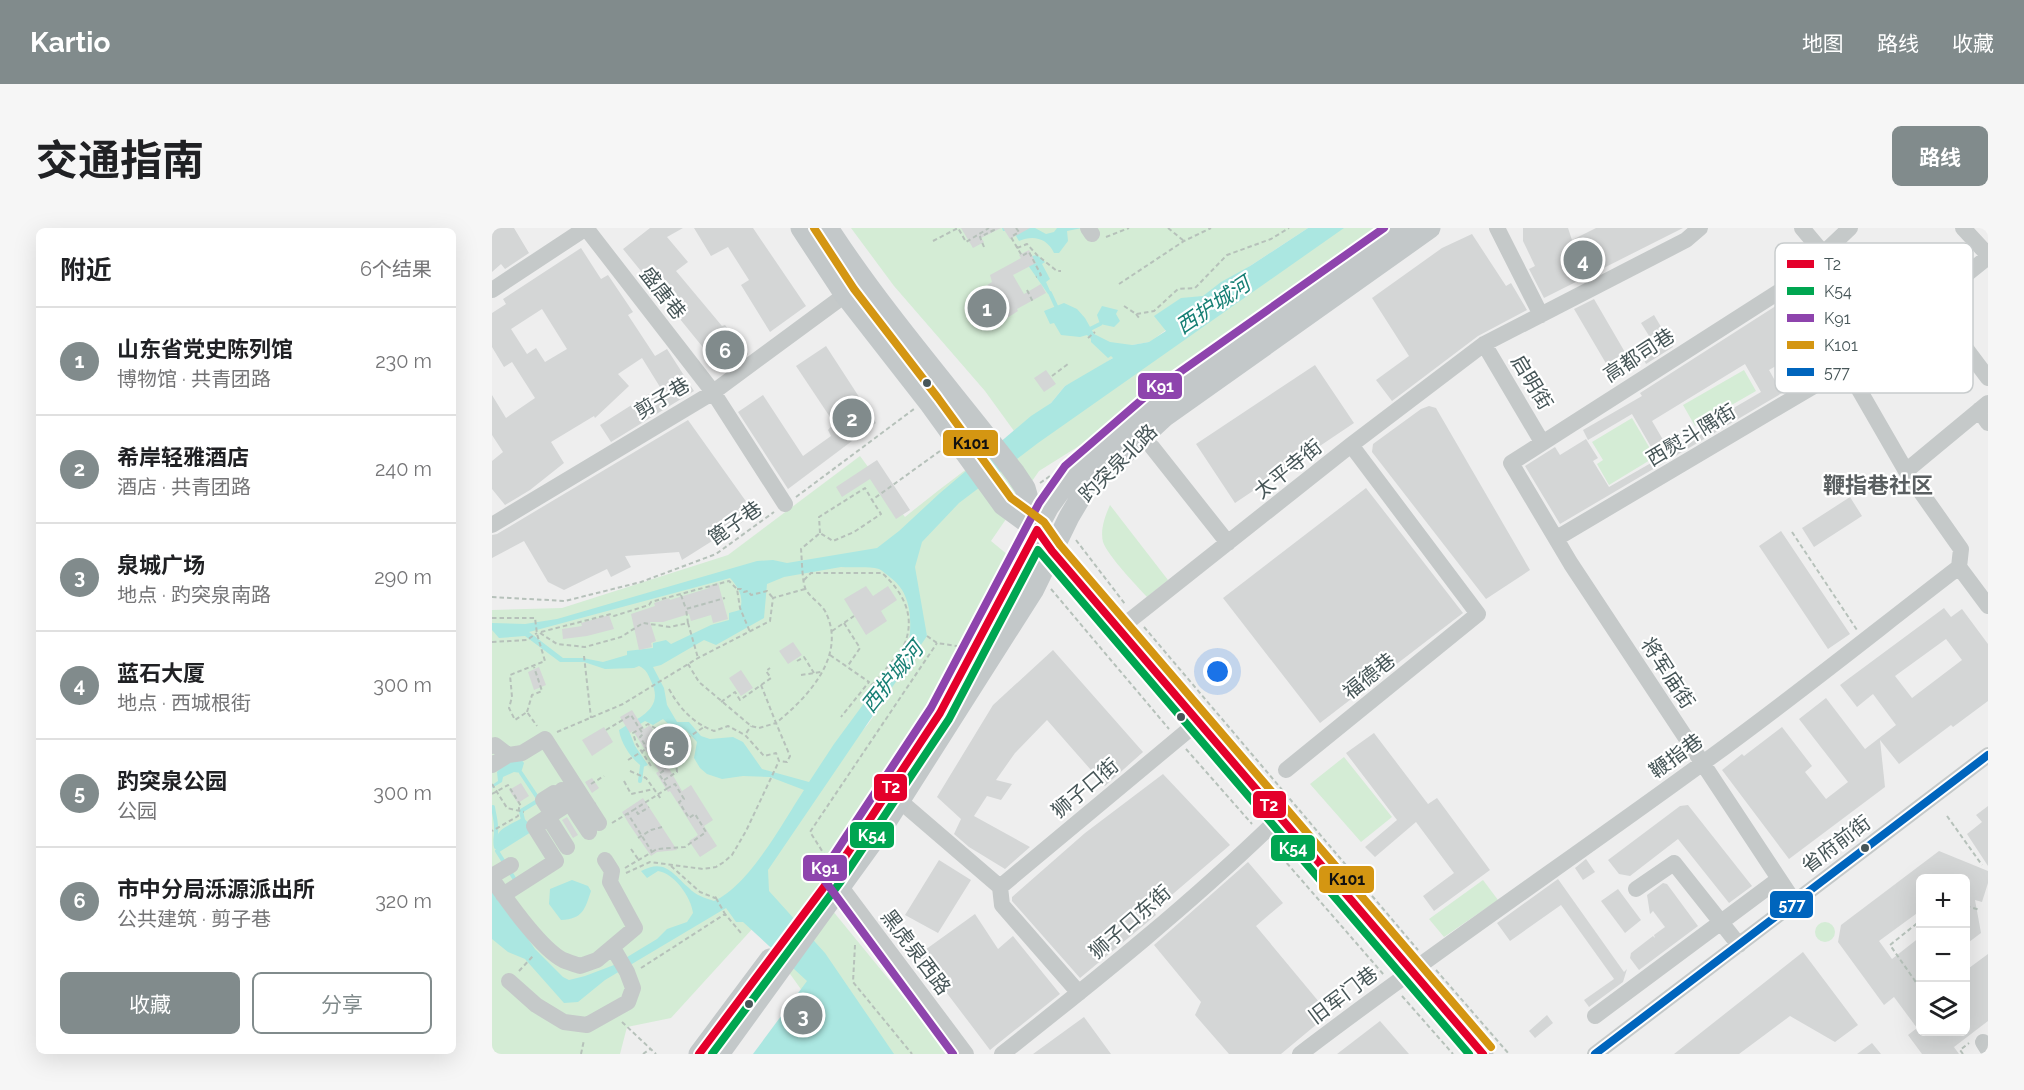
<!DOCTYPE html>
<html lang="zh">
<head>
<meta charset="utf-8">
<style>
	body { margin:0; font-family:Raleway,"Noto Sans SC",sans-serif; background:#f6f6f6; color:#202124 }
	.controls { position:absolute; right:18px; bottom:18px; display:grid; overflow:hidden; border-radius:9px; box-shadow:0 6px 24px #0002 }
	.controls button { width:54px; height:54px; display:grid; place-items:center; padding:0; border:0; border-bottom:2px solid #e0e0e0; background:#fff; color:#202124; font:30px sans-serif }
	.you { position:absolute; left:726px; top:444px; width:21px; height:21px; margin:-15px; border:4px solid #fff; border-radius:50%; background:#1a73e8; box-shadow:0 0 0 9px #1a73e833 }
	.badge { display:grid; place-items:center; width:39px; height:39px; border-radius:50%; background:#818b8c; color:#fff; font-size:20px; font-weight:700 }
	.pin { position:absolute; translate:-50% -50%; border:3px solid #fff; box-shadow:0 2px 6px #0006 }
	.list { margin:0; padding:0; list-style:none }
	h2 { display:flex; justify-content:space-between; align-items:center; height:78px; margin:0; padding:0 24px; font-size:26px }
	h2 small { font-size:20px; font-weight:400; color:#757577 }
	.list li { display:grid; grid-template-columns:39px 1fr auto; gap:18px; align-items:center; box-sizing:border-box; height:108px; padding:0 24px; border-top:2px solid #e0e0e0 }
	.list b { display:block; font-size:22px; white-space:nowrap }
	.list p { margin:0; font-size:20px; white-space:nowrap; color:#757577 }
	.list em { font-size:20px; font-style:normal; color:#757577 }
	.actions { display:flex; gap:12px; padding:18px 24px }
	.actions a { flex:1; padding:14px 0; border:2px solid #818b8c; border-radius:9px; text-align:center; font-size:21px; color:#818b8c }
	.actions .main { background:#818b8c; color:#fff }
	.icon { flex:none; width:33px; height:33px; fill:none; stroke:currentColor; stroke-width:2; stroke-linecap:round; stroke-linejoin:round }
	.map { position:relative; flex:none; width:1496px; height:826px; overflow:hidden; border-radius:9px }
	header { display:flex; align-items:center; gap:36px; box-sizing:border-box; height:84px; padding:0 30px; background:#818b8c; color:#fff }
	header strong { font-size:28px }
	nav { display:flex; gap:33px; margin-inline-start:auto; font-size:21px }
	.intro { display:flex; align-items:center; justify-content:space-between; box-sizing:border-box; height:144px; padding:0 36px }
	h1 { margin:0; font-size:42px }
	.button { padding:15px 27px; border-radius:9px; background:#818b8c; color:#fff; font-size:21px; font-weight:700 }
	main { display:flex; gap:36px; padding:0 36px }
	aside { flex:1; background:#fff; border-radius:9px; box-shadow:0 6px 24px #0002 }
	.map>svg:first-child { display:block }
	.green { fill:#d4ecd5; fill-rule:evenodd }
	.water { fill:#abe7e1; fill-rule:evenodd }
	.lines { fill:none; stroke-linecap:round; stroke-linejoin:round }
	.stream { stroke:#abe7e1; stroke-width:4 }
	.building { fill:#d4d6d6; fill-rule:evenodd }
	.path { stroke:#b6c1ba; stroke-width:2; stroke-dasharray:4.5 3; stroke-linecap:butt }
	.minor { stroke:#c5c9c9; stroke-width:16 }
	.major { stroke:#c3c8c9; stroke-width:21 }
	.bus-1-casing { stroke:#fff; stroke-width:12 }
	.bus-2-casing { stroke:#fff; stroke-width:12 }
	.bus-3-casing { stroke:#fff; stroke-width:12 }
	.bus-4-casing { stroke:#fff; stroke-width:12 }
	.bus-5-casing { stroke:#fff; stroke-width:12 }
	.bus-1 { stroke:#e4002b; stroke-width:8 }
	.bus-2 { stroke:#00a651; stroke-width:8 }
	.bus-3 { stroke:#8e44ad; stroke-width:8 }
	.bus-4 { stroke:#d49612; stroke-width:8 }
	.bus-5 { stroke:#0065bd; stroke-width:8 }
	.bus-dot { fill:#475658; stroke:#fff; stroke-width:2 }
	.labels { text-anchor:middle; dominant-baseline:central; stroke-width:4.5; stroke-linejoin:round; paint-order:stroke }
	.street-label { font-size:20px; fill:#475658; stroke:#fff }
	.water-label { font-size:21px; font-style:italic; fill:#167f74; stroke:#fff }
	.quarter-label { font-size:22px; font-weight:bold; fill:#5a5f61; stroke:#fff }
	.key { fill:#fff; stroke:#c8cccd; stroke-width:1.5 }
	.key-label { font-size:16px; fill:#475658 }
	.line-badge { stroke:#fff; stroke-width:2 }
	.badge-label { font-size:16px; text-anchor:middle; font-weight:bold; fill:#fff }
	.pale-badge-label { font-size:16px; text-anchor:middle; font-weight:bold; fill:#111 }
</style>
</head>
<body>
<header>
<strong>Kartio</strong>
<nav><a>地图</a><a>路线</a><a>收藏</a></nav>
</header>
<div class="intro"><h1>交通指南</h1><a class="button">路线</a></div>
<main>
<aside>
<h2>附近<small>6个结果</small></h2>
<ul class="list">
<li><span class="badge">1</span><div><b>山东省党史陈列馆</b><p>博物馆 · 共青团路</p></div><em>230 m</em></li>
<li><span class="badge">2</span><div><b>希岸轻雅酒店</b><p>酒店 · 共青团路</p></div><em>240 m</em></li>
<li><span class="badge">3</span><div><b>泉城广场</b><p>地点 · 趵突泉南路</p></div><em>290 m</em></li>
<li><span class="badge">4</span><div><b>蓝石大厦</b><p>地点 · 西城根街</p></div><em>300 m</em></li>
<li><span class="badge">5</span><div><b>趵突泉公园</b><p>公园</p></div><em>300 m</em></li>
<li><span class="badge">6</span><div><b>市中分局泺源派出所</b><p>公共建筑 · 剪子巷</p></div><em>320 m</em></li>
</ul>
<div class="actions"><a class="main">收藏</a><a>分享</a></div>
</aside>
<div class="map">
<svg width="1496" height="826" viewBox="0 0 1496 826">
	<rect width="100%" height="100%" fill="#eee"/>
	<path class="green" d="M359 0H816L758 38 666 108 658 114 640 117 597 146 573 158 559 175 522 203 493 163 402 58Z
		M833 0H935L547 243 499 313 516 327 408 573 331 671 458 826H355L286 729 268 644 262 699 179 790 135 799 128 826H0V382L70 380 236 327 368 228 413 289C545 182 691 93 833 0ZM396 468 376 496 322 560 321 558Z
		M1252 142 1264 163 1203 198 1191 177Z
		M1140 190 1163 229 1117 257 1105 236 1111 232 1100 214Z
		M618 277 676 352 655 369C644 357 616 328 611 314 608 302 613 288 618 277Z
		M852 529 900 589 869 614 818 556Z
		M991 652 1006 672 952 709 937 691Z
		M1323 704a10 10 0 1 1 20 0a10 10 0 1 1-20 0Z"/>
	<path class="water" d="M510 0H543L554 6 562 4 565 0H590L575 3 576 13 567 25H562C555 10 541 7 527 13L521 3H511Z
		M816 0H852L546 215 467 275 430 314 423 339 435 408 276 642 277 663 333 725 402 826H261L315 753 251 694H244L234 680 113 752 86 774 72 775 33 731 16 724 0 711V659L43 721 71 749 77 752 93 748 122 737 165 711 175 701 195 694 201 685C199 669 182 645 166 643L155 650 149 643C173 630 181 646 197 660 203 667 213 670 222 673 257 658 291 594 312 562L278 549 251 548 230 551 215 546 208 540 202 530 205 514 194 502 185 504 171 491 161 497 153 493 137 503 143 518 156 537 151 539C140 532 129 516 127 502 147 489 173 481 159 453 156 446 154 441 147 438L142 440 113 441 92 434H68L33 408 7 410 0 402V395L33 396 65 391 265 333 281 332 295 335 385 320 407 303 448 265 539 188 559 175 573 158 621 130 619 128 616 130 599 114V111L595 107 588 109 569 107 562 95 558 96 552 83 572 75 585 81 593 90 602 106 618 114 640 117 657 114 674 103 662 88 689 70 711 68 729 54 758 38ZM349 339C361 340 376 338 387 341 391 343 395 347 399 350 419 365 420 391 417 414L342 516 317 554 270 541 251 514 241 509 218 511 209 508 197 494H185L175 477 172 460 161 439 169 437 212 412 224 417 272 390 275 356 292 349ZM238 350C247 360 252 369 248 382L237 385V392L219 397 179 416 174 412 161 415V420L135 423V427L111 434 91 430H71L37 404Z
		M545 27 553 34 550 36 558 51 554 54 559 65 556 66 531 30Z
		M610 78 626 82 624 86 628 93 622 99 608 96 605 87Z
		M28 530 32 535 29 545 22 544 11 549 10 554 0 560V557L6 553 5 544 17 531Z
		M30 590 34 597 40 601 5 623C0 601 13 600 30 590Z
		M80 652 96 658 99 663C93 681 91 691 69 692L57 676 58 661Z"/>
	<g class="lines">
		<path class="stream" d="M558 65 564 78
			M598 101 608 96
			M29 545 47 572 29 583 31 592 37 599
			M148 553 150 538
			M1 579C2 586 4 592 4 599 5 607 2 611 4 619
			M40 601 59 633 25 655 5 623Z"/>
	</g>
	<path class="building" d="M0 0H22L37 25 13 41 9 36 0 44Z
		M158 0H191L175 9 196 34 184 43 230 98 233 97 256 126 231 144 131 21Z
		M202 0H261L314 78 278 104 249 57 257 52 236 19 219 28Z
		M469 0H509L489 10 492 14 481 20Z
		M511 0H538L518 11Z
		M1031 0H1076L1080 12 1104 0H1191L1052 70 1037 41 1043 38 1031 13Z
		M980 6 1014 58 1019 55 1035 82 986 108 900 173 884 152 917 128 880 70 950 20Z
		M89 20 109 51 116 47 141 84 136 87 163 128 175 121 202 163 119 214 108 197 168 159 150 130 126 146 137 158 103 190 102 188 59 214 72 235 38 262 13 277 0 261V233L11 224 0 207V167L14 190 43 170 20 134 12 139 0 119V85L14 76 11 71ZM50 81 75 121 53 134 44 120 35 126 19 101Z
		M537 22 544 35 521 47 532 66 549 56 554 65 525 81 526 83 498 101 477 69 500 54 498 47 529 30 527 27Z
		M1296 70 1339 136 1316 149 1302 127 1277 142 1290 165 1068 296 1033 238 1063 219 1068 227 1094 211 1106 230 1101 233 1117 259 1166 231 1140 186 1096 212 1091 202 1150 168 1148 165ZM1253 136 1269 164 1214 196 1212 202 1177 222 1160 193Z
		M1102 71 1141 138 1122 149 1082 81Z
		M1162 87 1181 119 1154 136 1150 128 1164 119 1149 95Z
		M334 118 384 195 296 261 246 184 271 167 311 228 339 208 336 202 342 195 304 138Z
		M823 137 862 195 743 275 704 216Z
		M554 142 564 156 552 164 542 150Z
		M937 178 944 180 1038 342 994 371 880 224 881 216 929 181Z
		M196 192 263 286 190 332 187 324 133 328 139 339 119 349 115 341 72 362 56 354 32 313 0 330V307L5 306Z
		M385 232 418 282 404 291 378 251 350 269 344 259Z
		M874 260 971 385 828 495 731 370Z
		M1358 269 1370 288 1322 319 1310 300Z
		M1289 303 1358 406 1336 421 1267 318Z
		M226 355 236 391 221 395 219 387 199 393 197 386 171 394H158L164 413 159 415 160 419 147 422 139 386 163 378 162 375 177 370 178 372 217 360V358Z
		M374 358 381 368 396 358 405 372 389 383 395 393 374 407 352 371Z
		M1452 380 1459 389 1470 381 1496 416V473L1461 499 1459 497 1407 536 1388 512 1393 559 1297 631 1230 542 1250 526 1252 528 1290 499 1320 538 1313 544 1334 571 1356 554 1307 491 1334 470 1373 521 1404 497 1381 466 1365 479 1348 457ZM1454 411 1470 432 1420 470 1403 448Z
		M117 387 122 401 95 408 71 411 70 401 90 398 89 395Z
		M301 414 310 427 296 436 287 423Z
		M561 422 651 524 613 558 555 492 523 525 504 552 520 556 509 572 495 568 482 588 538 619 513 641 477 619 462 606 469 591 445 569 501 477Z
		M47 439 54 457 42 462 36 444Z
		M249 442 261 460 249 468 237 450Z
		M140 482 152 501 158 497 177 527 171 530 190 563 199 557 221 592 212 598 225 618 208 629 197 613 206 607 178 563 176 564 164 545 167 543 141 503 138 505 128 489Z
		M112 499 121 514 100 528 90 512Z
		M882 505 936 576 945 570 998 642 942 683 931 668 962 645 924 594 883 629 873 619 905 592 854 525Z
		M671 546 738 617 661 683 664 687 588 750 520 673V669L593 605Z
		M100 550 107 560 100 565 93 554Z
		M29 555 37 568 26 575 17 562Z
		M151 570 185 622 165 624 159 628 137 596 130 584Z
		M1196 577 1260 658 1237 675 1186 611 1138 648 1127 646 1116 632 1188 578Z
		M1496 578V638L1475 606 1490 594 1484 587Z
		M75 589 86 607 81 610 70 592Z
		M1447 623 1496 643V655L1490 674 1483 672 1489 705 1473 717V651H1428V683L1387 713 1400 731 1428 709V804H1473V743L1496 726V793L1462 819 1467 826H1430L1416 807 1425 800 1402 769 1392 777 1346 714 1349 697Z
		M1094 631 1103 644 1091 652 1083 640Z
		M447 632 479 652 446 705 413 687Z
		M756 634 791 675 764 698 837 786 789 826H737L703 787 709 774 662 717Z
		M1066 651 1132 744 1135 741 1131 754 1097 779 1092 772 1122 751 1069 677 1018 713 1005 695Z
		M1171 655 1175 656 1206 698 1147 742 1138 730 1139 725 1161 708 1163 710 1162 707 1173 699 1161 683 1158 686 1155 667Z
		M1126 661 1149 692 1133 705 1109 673Z
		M483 686 506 721 521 708 568 766 498 822 426 727Z
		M1311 724 1366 797 1343 814 1298 788 1247 826H1182Z
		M1055 787 1061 795 1043 810 1037 803Z
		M592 789 619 826H541Z
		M888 793 917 826H845Z
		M1380 815 1389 826H1365Z"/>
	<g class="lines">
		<path class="path" d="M524 0 527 4 519 9 530 28 537 24 549 47 544 49
			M676 0 692 13
			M614 9 637 0
			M441 13 466 0 474 14 497 0
			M492 19 488 9 502 2 501 0
			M525 20 535 16 545 27 565 43H569
			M627 56 692 13 719 0
			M535 62 541 74
			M632 78 644 86 662 83 686 61 703 60 735 27 779 11 797 0
			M644 86 648 91
			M596 110 603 104
			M560 148 576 136
			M548 255 558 248
			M304 269 422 181
			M1300 304 1365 402
			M328 305 327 289 373 260 380 272
			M584 312 633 376
			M312 352 319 345H390C409 362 423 385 414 412 411 423 388 447 380 457L377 454
			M245 361H249L252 364 256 363 259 367 275 363 281 370
			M559 361 677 501
			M189 367 194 381
			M0 369 73 373 149 354 224 326 282 284
			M0 390H43L45 406 53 433 18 447 20 469 17 480 23 492 35 484 45 498
			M196 395 194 381 233 370
			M352 395 368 420 355 439
			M652 399 926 722
			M340 403 362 388
			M49 404 119 386 122 388 157 377 159 374 237 353 245 361 248 380 258 404
			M48 405 65 416 93 419 129 409 151 395 178 399 196 395 206 430
			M435 408 445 415 465 418
			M0 414 35 412 45 405
			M338 427 377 454 349 489
			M92 428 99 490
			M305 433 312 429 322 445
			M196 436 207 454 259 498 267 500 284 495 298 528 295 534 287 533
			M309 447 329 444
			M269 457 284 495C316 469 356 427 333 383 328 375 319 370 314 362 310 355 310 331 309 321L328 305 341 313 362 304 389 286 380 272 448 223
			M177 461C188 481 201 495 222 503L236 498 253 507
			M229 474 243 464 248 472 279 450 274 443 278 440
			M35 484 40 467 50 463 42 439
			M114 502 139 487 151 506 148 509 163 533 167 530 174 541 167 546 176 560 143 581
			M65 504 131 476 206 430 278 393 281 370 313 361
			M694 521 760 596
			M136 532 154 521
			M159 538 144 515 141 505 156 496 163 500 177 517H185L212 499
			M138 543 154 550 169 571
			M172 552 185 544 183 523 185 517
			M132 553 139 566 162 561
			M0 556 15 580 32 584
			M99 556 112 548
			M0 566 16 557 29 578 27 580 26 588 0 603
			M1455 588 1490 637
			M120 595 143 581 146 586 157 579
			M146 610 159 602 170 599
			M780 618 892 747
			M139 621 146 631
			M160 624 165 621 193 619 214 604 203 586 197 590 187 574 192 571 183 556 176 560
			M334 629 318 604 445 415
			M179 638 208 664 223 670 227 667
			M133 640 160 624 136 586
			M134 645 158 634 211 641 224 639 232 634 240 627 254 603 287 533 284 525 272 528 253 507 259 498
			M224 670 233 686
			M1474 678 1488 682
			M363 717 361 754 420 826
			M149 740 233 686 249 705
			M944 742 1017 826
			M27 743 41 728
			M1428 760 1398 717 1428 693
			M910 768 961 826
			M130 794 164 826
			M89 826 92 812
			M151 826 158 821
			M1471 826 1468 822 1477 815"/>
		<path class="minor" d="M94 0 221 164 293 276
			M596 0 600 6
			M1005 0 1049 87
			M1310 0 1331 25
			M1471 0 1496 27
			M1496 29 1445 70 1442 78 1496 150
			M1299 56 1354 139 1414 243 1469 321 1467 339
			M0 62 94 0
			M992 116 1050 214
			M1487 182 1496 195
			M660 219 736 315
			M1414 243 1496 175
			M0 297 220 165 353 67
			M1065 310 1354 139
			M1467 339 1496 378
			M627 401 859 217 992 116 1194 12 1208 0
			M0 518 3 517 16 527 30 525 53 511 107 595
			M0 537 16 527
			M794 542 986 386 859 217
			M70 562 85 586 97 579
			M408 573 508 659 510 677 587 765
			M85 586 97 604
			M56 589 75 619
			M0 648 19 637
			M0 651C15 672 48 720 71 732 76 734 82 736 88 738L105 732 143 700 118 654 120 643 113 632
			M343 651 474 826
			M508 659 706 494
			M1144 661 1182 635 1247 717
			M11 667 64 633 42 598 71 579 62 565 51 572 60 586
			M1303 675 1079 336 1019 235 1299 56 1358 0
			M17 753 44 777 72 794 95 797 136 774 141 760 135 744 121 720
			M1103 788 1287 651
			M1491 814 1496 822
			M510 826C605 751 701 674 788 589
			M808 826C939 726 1075 634 1208 537 1296 474 1381 405 1467 339
			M1103 826 1496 527"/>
		<path class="major" d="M309 0 353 67 438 176 511 277 545 302 560 323 991 826
			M336 0C392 86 460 163 523 245L533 260 545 302
			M447 486 556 280 581 245 660 177 910 0
			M346 639 414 537
			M207 826 278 731
			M227 826 387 605 542 361 577 289 593 262 672 189 938 0"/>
		<defs>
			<path id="bus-1" d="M207 826 341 647 448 485 545 302 560 323 991 826"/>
			<path id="bus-2" d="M220 826 349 653 457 491 546 322 977 826"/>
			<path id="bus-3" d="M461 826 333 653 331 647 332 642 439 480 547 275 573 238 654 168 892 0"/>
			<path id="bus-4" d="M322 0 362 61 446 170 519 270 552 294 568 317 999 819"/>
			<path id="bus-5" d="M1103 826 1496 527"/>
		</defs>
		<use href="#bus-1" class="bus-1-casing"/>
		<use href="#bus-2" class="bus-2-casing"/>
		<use href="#bus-3" class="bus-3-casing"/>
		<use href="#bus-4" class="bus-4-casing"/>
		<use href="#bus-5" class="bus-5-casing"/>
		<use href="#bus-1" class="bus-1"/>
		<use href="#bus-2" class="bus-2"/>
		<use href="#bus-3" class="bus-3"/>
		<use href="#bus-4" class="bus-4"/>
		<use href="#bus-5" class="bus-5"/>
	</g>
	<g class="bus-dot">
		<circle cx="435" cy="155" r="5"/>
		<circle cx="689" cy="489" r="5"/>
		<circle cx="1373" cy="620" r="5"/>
		<circle cx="257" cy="776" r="5"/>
	</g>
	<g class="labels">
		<g class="street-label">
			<text transform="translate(171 65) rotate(52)">盛唐巷</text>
			<text transform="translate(1147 127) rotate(-33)">高都司巷</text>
			<text transform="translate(1040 154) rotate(59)">启明街</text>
			<text transform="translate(170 170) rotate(-31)">剪子巷</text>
			<text transform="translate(1199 207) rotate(-31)">西熨斗隅街</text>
			<text transform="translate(626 235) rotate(-45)">趵突泉北路</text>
			<text transform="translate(796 241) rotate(-39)">太平寺街</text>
			<text transform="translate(243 295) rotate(-35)">篦子巷</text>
			<text transform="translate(1176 445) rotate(57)">将军庙街</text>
			<text transform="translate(877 448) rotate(-39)">福德巷</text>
			<text transform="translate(1184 528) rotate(-36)">鞭指巷</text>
			<text transform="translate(593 560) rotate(-40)">狮子口街</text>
			<text transform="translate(1344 616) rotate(-37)">省府前街</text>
			<text transform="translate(638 694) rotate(-41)">狮子口东街</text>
			<text transform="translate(424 724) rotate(53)">黑虎泉西路</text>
			<text transform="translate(851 767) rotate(-37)">旧军门巷</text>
		</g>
		<g class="water-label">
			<text transform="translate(721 77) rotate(-34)">西护城河</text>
			<text transform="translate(400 449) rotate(-51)">西护城河</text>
		</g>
		<g class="quarter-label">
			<text x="1386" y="257">鞭指巷社区</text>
		</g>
	</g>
	<rect x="1283" y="15" width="198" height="150" rx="9" class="key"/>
	<rect x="1295" y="32" width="27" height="8" fill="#e4002b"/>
	<rect x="1295" y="59" width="27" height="8" fill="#00a651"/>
	<rect x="1295" y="86" width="27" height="8" fill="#8e44ad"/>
	<rect x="1295" y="113" width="27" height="8" fill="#d49612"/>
	<rect x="1295" y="140" width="27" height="8" fill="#0065bd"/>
	<g class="key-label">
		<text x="1332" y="42">T2</text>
		<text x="1332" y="69">K54</text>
		<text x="1332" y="96">K91</text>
		<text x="1332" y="123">K101</text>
		<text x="1332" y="150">577</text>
	</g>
	<g class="line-badge">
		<rect x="645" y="144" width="46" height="28" rx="6" fill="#8e44ad"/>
		<rect x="450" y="201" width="57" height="28" rx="6" fill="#d49612"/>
		<rect x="381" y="545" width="35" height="29" rx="6" fill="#e4002b"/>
		<rect x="760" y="562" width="35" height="29" rx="6" fill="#e4002b"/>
		<rect x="357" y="593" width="46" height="28" rx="6" fill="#00a651"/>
		<rect x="778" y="606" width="46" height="28" rx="6" fill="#00a651"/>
		<rect x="310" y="626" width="46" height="28" rx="6" fill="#8e44ad"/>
		<rect x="826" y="637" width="57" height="29" rx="6" fill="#d49612"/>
		<rect x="1277" y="662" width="45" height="29" rx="6" fill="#0065bd"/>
	</g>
	<g class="badge-label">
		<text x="668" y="164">K91</text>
		<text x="399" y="565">T2</text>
		<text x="777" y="583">T2</text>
		<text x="380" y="613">K54</text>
		<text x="801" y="626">K54</text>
		<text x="333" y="646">K91</text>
		<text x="1300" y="682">577</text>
	</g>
	<g class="pale-badge-label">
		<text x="479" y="221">K101</text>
		<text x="855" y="657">K101</text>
	</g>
</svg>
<div class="controls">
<button>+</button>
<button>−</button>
<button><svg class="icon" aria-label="layers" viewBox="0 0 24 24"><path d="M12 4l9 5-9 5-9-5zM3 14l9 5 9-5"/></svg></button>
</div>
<div class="you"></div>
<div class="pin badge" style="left:495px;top:80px">1</div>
<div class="pin badge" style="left:360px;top:190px">2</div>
<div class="pin badge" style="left:311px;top:787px">3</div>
<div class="pin badge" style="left:1091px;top:32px">4</div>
<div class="pin badge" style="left:177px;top:518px">5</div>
<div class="pin badge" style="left:233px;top:122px">6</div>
</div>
</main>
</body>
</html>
